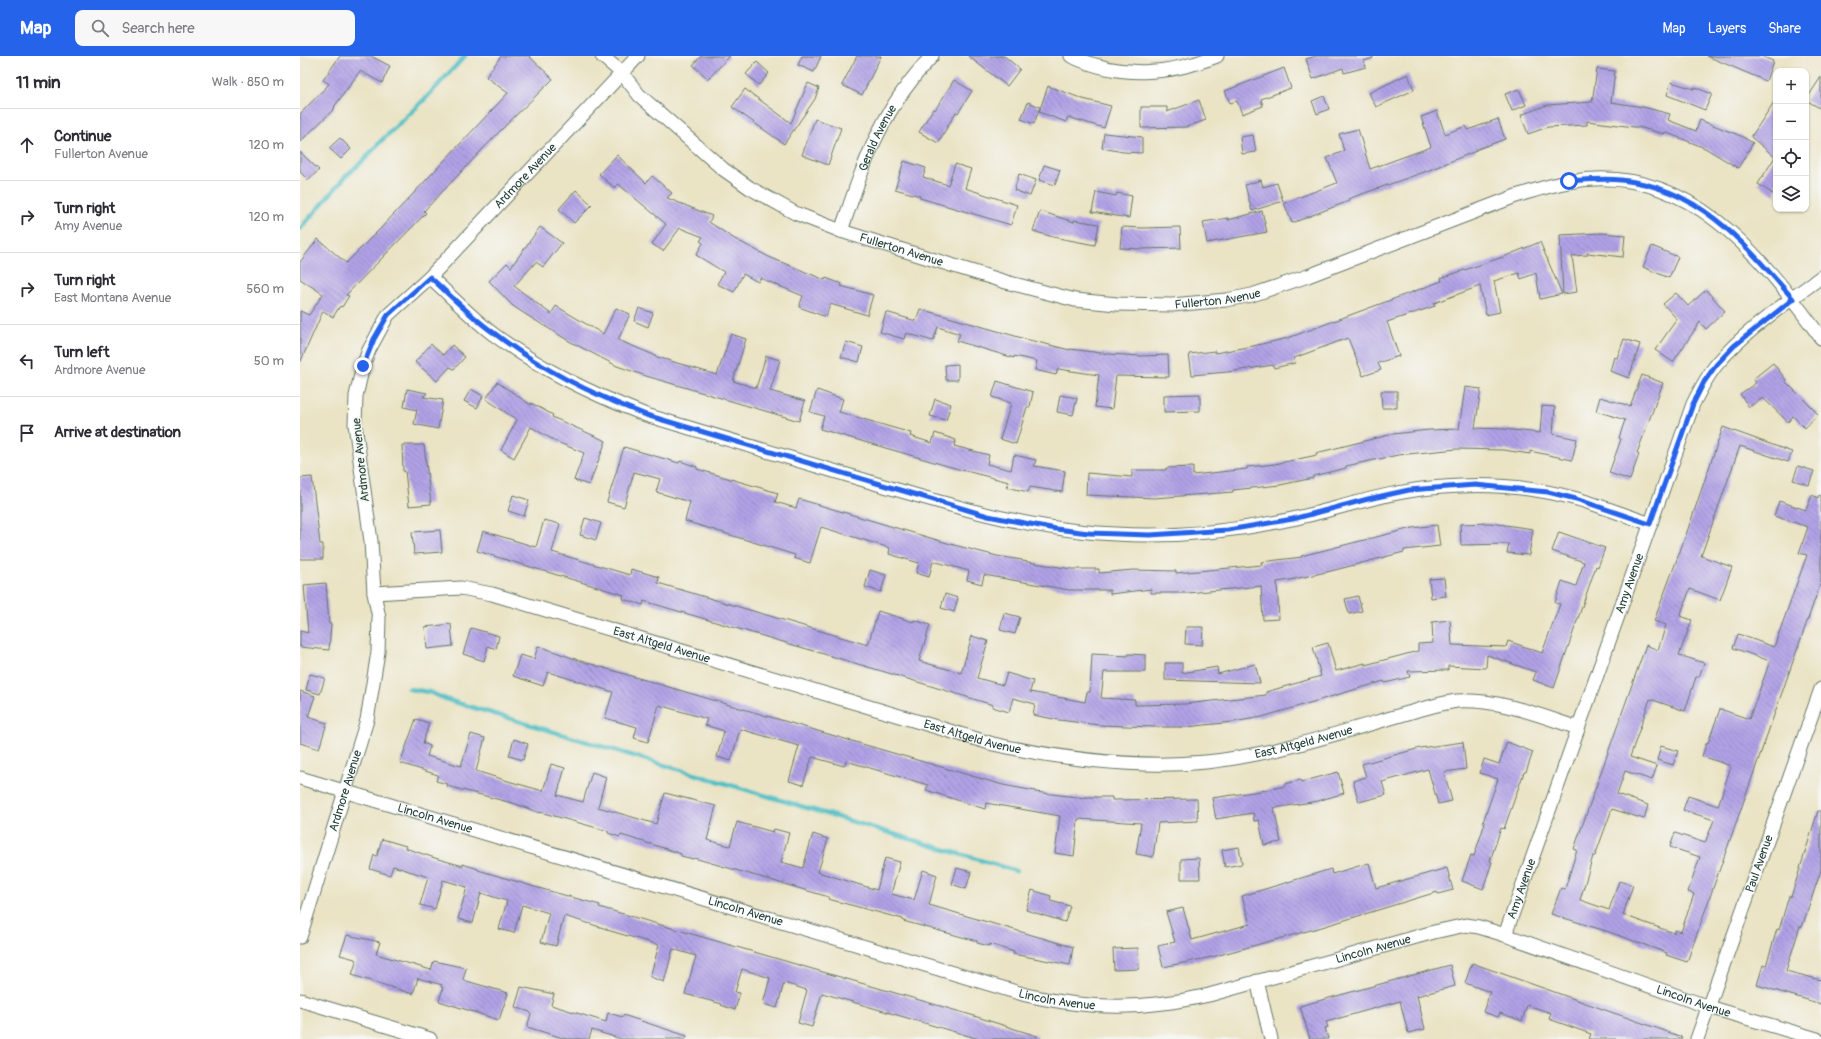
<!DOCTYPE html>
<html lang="en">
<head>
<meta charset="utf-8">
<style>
	body { margin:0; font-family:Pangolin,sans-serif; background:#f7f7f7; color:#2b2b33 }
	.controls { position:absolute; right:12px; top:12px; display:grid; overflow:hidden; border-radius:8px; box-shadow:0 1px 3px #0004 }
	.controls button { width:36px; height:36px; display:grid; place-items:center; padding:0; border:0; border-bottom:1px solid #e1e1e2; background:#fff; color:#2b2b33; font:20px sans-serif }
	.stop { position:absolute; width:12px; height:12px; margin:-9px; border:3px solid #2563eb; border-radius:50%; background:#fff }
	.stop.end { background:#2563eb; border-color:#fff; box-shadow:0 1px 4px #0008 }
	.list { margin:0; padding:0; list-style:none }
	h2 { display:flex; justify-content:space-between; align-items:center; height:52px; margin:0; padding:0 16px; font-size:17px }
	h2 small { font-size:13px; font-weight:400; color:#7c7c81 }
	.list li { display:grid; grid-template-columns:26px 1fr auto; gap:12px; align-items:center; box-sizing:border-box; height:72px; padding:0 16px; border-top:1px solid #e1e1e2 }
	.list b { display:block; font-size:15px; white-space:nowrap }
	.list p { margin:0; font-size:13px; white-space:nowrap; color:#7c7c81 }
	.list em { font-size:13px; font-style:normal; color:#7c7c81 }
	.icon { flex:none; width:22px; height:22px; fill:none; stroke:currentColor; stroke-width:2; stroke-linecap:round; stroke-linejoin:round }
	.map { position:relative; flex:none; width:1521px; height:983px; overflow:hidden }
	header { display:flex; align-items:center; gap:24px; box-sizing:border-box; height:56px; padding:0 20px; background:#2563eb; color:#fff }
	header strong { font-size:19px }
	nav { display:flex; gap:22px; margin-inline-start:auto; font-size:14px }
	.search { width:280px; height:36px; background:#f7f7f7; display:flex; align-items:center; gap:10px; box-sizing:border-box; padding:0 14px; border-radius:8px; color:#7c7c81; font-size:15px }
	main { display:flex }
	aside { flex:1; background:#fff }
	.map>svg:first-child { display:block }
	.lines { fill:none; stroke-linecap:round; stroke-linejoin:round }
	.stream { stroke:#4fbec4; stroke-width:4.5 }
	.building { fill:url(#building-back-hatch) }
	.minor-casing { stroke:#676; stroke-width:15 }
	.minor { stroke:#fff; stroke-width:13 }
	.route { stroke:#2563eb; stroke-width:5 }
	.labels { text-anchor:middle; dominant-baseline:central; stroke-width:3; stroke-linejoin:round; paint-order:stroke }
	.street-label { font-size:12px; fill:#1f3d34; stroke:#f6f6f2 }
</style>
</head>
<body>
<header>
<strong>Map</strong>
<div class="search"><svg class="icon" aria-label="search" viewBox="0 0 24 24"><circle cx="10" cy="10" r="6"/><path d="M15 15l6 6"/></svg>Search here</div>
<nav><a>Map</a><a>Layers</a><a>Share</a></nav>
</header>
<main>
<aside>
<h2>11 min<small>Walk · 850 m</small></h2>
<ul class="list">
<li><svg class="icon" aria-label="ahead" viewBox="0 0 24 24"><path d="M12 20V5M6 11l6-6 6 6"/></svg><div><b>Continue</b><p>Fullerton Avenue</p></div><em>120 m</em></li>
<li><svg class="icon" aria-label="right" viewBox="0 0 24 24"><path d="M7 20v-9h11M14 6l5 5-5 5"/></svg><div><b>Turn right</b><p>Amy Avenue</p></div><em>120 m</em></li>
<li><svg class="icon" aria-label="right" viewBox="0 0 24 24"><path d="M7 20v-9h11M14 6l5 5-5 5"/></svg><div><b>Turn right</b><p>East Montana Avenue</p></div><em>560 m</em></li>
<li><svg class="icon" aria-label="left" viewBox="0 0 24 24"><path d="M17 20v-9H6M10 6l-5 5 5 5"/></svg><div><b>Turn left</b><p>Ardmore Avenue</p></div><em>50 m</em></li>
<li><svg class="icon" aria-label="arrive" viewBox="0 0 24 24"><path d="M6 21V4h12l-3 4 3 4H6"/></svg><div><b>Arrive at destination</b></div></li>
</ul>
</aside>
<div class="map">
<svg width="1521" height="983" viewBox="0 0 1521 983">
	<defs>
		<pattern id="building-back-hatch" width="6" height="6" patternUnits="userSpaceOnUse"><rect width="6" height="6" fill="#b1a1e6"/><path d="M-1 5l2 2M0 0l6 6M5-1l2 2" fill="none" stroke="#8f84bb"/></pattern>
	</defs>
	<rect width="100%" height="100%" fill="#f6f6f2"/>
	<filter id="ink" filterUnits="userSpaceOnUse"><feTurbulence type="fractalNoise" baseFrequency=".025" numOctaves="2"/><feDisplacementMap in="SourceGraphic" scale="8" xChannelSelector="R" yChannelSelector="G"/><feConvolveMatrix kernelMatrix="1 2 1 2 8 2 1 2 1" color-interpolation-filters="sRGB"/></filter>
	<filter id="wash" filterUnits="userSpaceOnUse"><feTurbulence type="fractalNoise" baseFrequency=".012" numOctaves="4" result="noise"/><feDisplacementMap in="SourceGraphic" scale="16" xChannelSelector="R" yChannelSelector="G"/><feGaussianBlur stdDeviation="0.9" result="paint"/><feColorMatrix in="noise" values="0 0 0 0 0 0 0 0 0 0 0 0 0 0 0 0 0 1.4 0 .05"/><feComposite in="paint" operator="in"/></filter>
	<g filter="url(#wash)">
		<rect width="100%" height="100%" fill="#eae3c4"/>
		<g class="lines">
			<path class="stream" d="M0 173 47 119 64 104 80 86 126 42 165 0
				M109 633 129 636 148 644 716 815"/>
		</g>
		<g id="blocks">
			<path class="building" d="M40 0H71L90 10 82 27 60 15 34 51 35 52 0 86V58L29 28 23 24Z
				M201 0H229L253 23 201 74 124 155 126 157 46 239 49 240 42 251 40 250 33 261 23 255 0 307V255L9 259 23 238 0 223V206L18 183 46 207 80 173 208 37 186 21Z
				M401 0H430L408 23 393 9Z
				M502 0H521L514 16 498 9Z
				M557 0H581L562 39 542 29Z
				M668 0H704L720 13 707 30Z
				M1016 0H1073V2L1064 5 1066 11 1044 17 1043 12 1013 23 1006 3Z
				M1407 0H1461L1473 5 1466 25Z
				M457 6 469 17 459 29 446 18Z
				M984 12 991 32 961 43 963 50 942 58 937 45 930 47 925 35Z
				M1297 13 1315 15 1311 46 1343 51 1370 58 1368 64 1396 75 1400 64 1441 80 1453 87 1438 112 1405 92 1365 76 1364 78 1342 72 1287 65V69L1248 71 1228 78 1221 59 1247 49 1292 46Z
				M1108 18 1114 34 1076 51 1069 37Z
				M1521 21V53L1506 44Z
				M654 24 672 35 658 57 656 56 638 87 619 76 633 53 635 54Z
				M1371 26 1394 33V31L1412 38 1405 54 1367 39Z
				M508 27 519 32 515 43 484 88 432 51 445 33 491 67Z
				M748 30 783 43 811 50 804 72 768 61 766 66 739 56Z
				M1219 33 1226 49 1212 55 1205 38Z
				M1024 40 1029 53 1017 58 1012 45Z
				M1476 43V140L1458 128 1475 101 1451 81Z
				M899 44 906 64 886 71 841 72V51H867V56Z
				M728 46 740 51 734 68 721 63Z
				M1137 55 1145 78 1166 70 1168 74 1198 63 1205 83 1175 94 1176 95 1127 115 1048 143 1049 145 992 167 984 147 1037 127 1027 102 1044 95 1039 78 1058 73 1070 113 1131 91 1121 61Z
				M515 63 541 72 528 109 502 99Z
				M804 77 842 81V97L823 96 802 92Z
				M953 79 956 96 942 98 940 81Z
				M40 82 51 93 41 103 29 92Z
				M0 96 19 114 8 124 0 116Z
				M317 99 346 127 352 120 372 137 367 142 412 160 409 166 433 182 469 201 525 224 526 222 542 228 541 230 573 239 567 259 530 248 526 261 499 251 503 240 460 222 458 226 443 218 434 236 417 228 424 216 396 199 403 187 400 185 403 181 380 172 363 195 352 188 366 168 318 128 314 132 299 118Z
				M604 105 626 112 623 121 648 129 655 108 671 113 665 132 717 149 711 169 620 142V140L595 133Z
				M744 109 760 114 755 129 739 124Z
				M719 118 736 124 730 140 714 134Z
				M961 124 963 131 977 127 983 145 952 155 945 129Z
				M276 134 292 149 274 167 259 153Z
				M796 136 816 140 817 137 832 140 829 162 792 156Z
				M740 155 774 166V164L799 168 795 189 753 181 733 175Z
				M962 155 967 176 907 187 903 166 928 162V164Z
				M240 171 262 187 243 211 236 206 214 230 251 258 256 250 303 278 316 252 330 258 318 284 354 299V300L417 319 431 278 446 283 433 325 456 332 466 300 480 304 470 335 505 345 499 365 346 320 317 310 269 285 225 258 213 250 189 225 207 207 211 211Z
				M822 171 843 172 880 171 881 192 841 193 820 192Z
				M1302 177 1325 179 1323 201 1287 197 1288 199 1272 200 1277 236 1263 238 1260 179Z
				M1240 186 1262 238 1240 243 1236 217 1221 223 1219 217 1194 225 1200 256 1186 259 1180 230 1134 247 1135 250 1087 266 1099 300 1078 307 1081 314 1063 320 1048 282 994 302 995 307 974 312 973 309 928 316 892 319 889 298 915 295V297L953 290 988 282 1142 225 1141 222 1203 201Z
				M1352 190 1378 201 1369 222 1343 211Z
				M1406 234 1425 255 1406 273 1400 266 1373 306 1355 294 1377 263 1363 248 1376 237 1388 250Z
				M339 252 353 257 348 271 334 265Z
				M620 253 729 284 770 294V293L809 298 841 300 868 299 869 321 816 320 812 353 795 351 799 319 758 313 756 319 735 314 737 305 714 300V302L657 285 660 278 638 271 633 285 606 277 604 283 580 276 586 256 616 265Z
				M1324 283 1340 288 1329 322 1310 315 1314 301 1317 302Z
				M546 286 563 291 559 306 541 301Z
				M131 288 143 299 152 289 165 301 154 313 150 311 137 325 115 306Z
				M1473 307 1486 324 1485 325 1518 358 1505 372 1493 360 1488 366 1463 342 1449 351 1440 338 1456 327 1453 323Z
				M658 308V324H646L645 309Z
				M1342 319 1363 327 1337 397 1339 398 1330 424 1309 417 1321 383 1319 382 1325 364 1296 355 1300 341 1330 350Z
				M697 325 733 336 730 351H727L716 388 700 383 711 347 692 341Z
				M197 326 231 349V347L253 359 252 361 306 385 289 429 274 424 284 397 257 386 231 371 214 402 201 394 217 364 186 343Z
				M1165 331 1181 333 1175 372 1204 373 1240 377 1242 350 1255 351 1253 378 1277 383 1272 404 1230 395V398L1203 394 1157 393 1098 399 1046 410V412L1013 420V422L980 429 933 434V436L854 442 786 439 787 417 832 421V414H866V412L893 411V419L947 413V411L975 408 1017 399 1016 397 1093 378 1129 374 1159 373Z
				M107 333 127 337 123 341 143 344 138 373 114 368 117 354 104 351Z
				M171 333 183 340 177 352 164 345Z
				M517 334 543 343 539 356 611 377 610 380 632 387 635 377 656 384 654 390 689 399 687 408 711 414 714 399 736 404 734 410 765 415 762 436 730 431 728 436 707 431 709 426 658 413 520 373 524 360 510 356Z
				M1081 335H1097V352H1082Z
				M900 338V355L864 356V339Z
				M760 339 777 342 773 359 757 356Z
				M635 343 651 348 646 364 630 360Z
				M1423 371 1492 396 1488 406 1440 390 1401 500 1432 511 1427 525 1420 544 1390 533 1380 560 1392 564 1379 599 1404 607 1399 621H1396L1385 655 1350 643 1330 701 1357 710 1352 724 1325 715 1317 738 1348 749 1344 763 1312 753 1295 800H1293L1280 844 1309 854 1319 825 1333 829 1323 859 1374 877 1375 874 1381 876 1394 838 1388 836 1400 801 1370 791 1375 777 1405 787 1414 764 1383 754 1388 740 1418 750 1431 710 1402 700 1407 686 1408 687 1420 653 1449 663 1470 605 1433 592 1438 578 1474 591 1507 499 1499 497 1508 471 1474 460 1479 445 1506 454 1512 439 1518 442 1519 439 1521 440V526L1387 906 1366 899 1367 897 1309 876 1251 858 1261 832 1265 833 1277 794 1274 793 1346 589 1358 594 1366 569 1354 565 1387 476Z
				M102 389H124L131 448 109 450 105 415H103Z
				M324 391 379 407 380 405 397 411V413L478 437 475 446 496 452 499 443 654 489 697 500 722 504V505L772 513H799V517L833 514 876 515V517L962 509 961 506 1002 501 1001 500 1112 472 1137 469 1140 490 1104 494V496L1031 515 990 524 977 526 979 563 963 564 961 530 888 537H851V533L810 538V534H769L684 519 682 528 667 524 669 515 633 505 629 521 616 517 619 507 589 498 590 492 521 471 510 507 494 502 495 499 385 465 390 446 356 436 360 423 334 416 324 451 307 446Z
				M1498 410 1514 415 1509 429 1493 424Z
				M12 421 20 488H23V503H0V422Z
				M213 439 229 444 224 460 208 455Z
				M285 462 301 467 296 484 280 479Z
				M244 464 260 468 252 496 330 519 331 513 359 521 358 527 568 589 578 555 613 566 614 564 630 569 619 605 661 617 672 580 688 585 677 622 703 629 707 617 733 625 730 636 785 646 787 636H790L792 598 828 600V598L845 599V616H804L801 642 835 644V649L885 648 966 639V636L1021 620 1013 591 1028 587 1036 615 1065 607V609L1118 595V588L1133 587 1132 566 1150 564 1152 589 1206 591 1208 585 1242 597 1260 548 1255 547 1262 525 1276 530 1284 506 1252 495 1259 476 1305 492 1298 511 1296 510 1254 632 1233 624 1236 616 1187 599 1186 612 1148 610V614L1108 615 1110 621 1085 627 1084 625 962 661 933 666 886 671H854L799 669 759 664 733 659 735 648 713 642 709 656 692 651 693 649 585 616 344 545 343 549 323 543 324 539 177 495 183 475 236 491Z
				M1191 467 1233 473 1229 499 1207 497 1209 488 1161 489 1160 468Z
				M140 474 142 496 114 498 112 476Z
				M570 514 586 519 581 536 565 531Z
				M1144 522 1146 540 1131 542 1129 523Z
				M26 527 29 568H31L29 594 0 591V575L8 577 4 529Z
				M645 538 658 542 654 556 641 552Z
				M1058 540 1062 555 1049 558 1045 543Z
				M704 557 720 561 715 578 700 574Z
				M151 568 153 590 127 593 125 571Z
				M886 571H903L902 589 885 588Z
				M171 572 199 580 196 593 188 590 184 605 163 598Z
				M238 590 284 606 562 688 703 729 735 735V736L785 742V741H812V744L897 743 898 765 858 767 853 801 836 798 841 767 778 763 774 800 755 797 760 760 686 747 685 753 626 734 628 729 546 705 544 710 512 701 503 729 489 725 499 690 440 673 431 705 417 701 424 675 405 669 407 663 359 649 348 686 334 682 337 671 305 662 313 636 248 616 243 630 213 620 220 599 234 603Z
				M865 607H882V617L917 611 918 618 955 608 960 627 865 624Z
				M10 618 25 622 20 638 6 634Z
				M0 635 15 640 8 661 27 667 19 693 0 687Z
				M116 663 129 667 123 687 130 690 127 700 161 710 171 678 185 682 176 715 208 725 243 735 251 708 265 712 257 739 283 746 292 716 306 721 298 751 356 768 365 737 416 750 407 784 430 790 437 766 473 776 474 773 489 777 481 806 503 812 513 778 528 783 518 816 577 834 585 802 600 806 591 838 614 844 623 814 637 819 629 849 773 891 770 909 713 898 714 896 690 888 689 890 677 887V885L603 865V863L528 843 529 841 394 802 393 803 381 800V798L370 794 321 779 320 781 308 777V775L240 756V757L216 748 147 730 148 728 136 725 138 719 100 707Z
				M214 683 228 688 223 704 209 700Z
				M1163 686 1166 713 1144 716 1152 745 1138 748 1128 713 1082 726 1086 739 1059 746 1053 725 1066 721 1062 708 1120 692Z
				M1207 686 1233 696 1226 716H1224L1204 773 1201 772 1190 805 1192 806 1183 833 1162 825 1171 799 1174 800 1185 767 1183 766 1198 723 1180 717 1184 703 1199 708Z
				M1361 690 1378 695 1373 709 1357 704Z
				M1038 716 1044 737 1018 745 974 752 981 786 964 789 959 764 954 765 953 757 916 763 912 742 967 734 985 730V728L1000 724 1001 726Z
				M1518 755H1521V814L1502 871 1500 870 1486 915 1521 924V948L1457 929 1463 909 1466 910 1477 873 1479 874 1489 840 1491 841Z
				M82 783 106 790 105 792 138 803 163 810V808L178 813V814L235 831 300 849 299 851 671 959 737 980V983H679L522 937 512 971 498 967 507 934 484 927 477 952 463 948 470 922 442 913 435 936 440 937 435 954 421 949 422 948 385 938 396 900 373 893 364 926 350 921 359 889 307 874V873L264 860 256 890 241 886 249 857 222 849 214 877 199 873 207 845 181 837 173 867 158 863 167 831 143 824 135 853 120 849 128 821 93 810 90 819 70 813 74 799 77 800Z
				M939 791 942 808 925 811 922 794Z
				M899 802 900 823H881V803Z
				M1069 807 1076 832 1147 812 1153 834 1138 838 1137 836 1022 871 912 901 863 911 858 890 875 886 866 856 883 852 892 884 950 868 942 840 1031 813 1032 818Z
				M657 812 671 816 666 833 652 828Z
				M732 834 751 840 750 845 770 850 765 866 726 854Z
				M47 879 80 886 76 898 131 914 134 905 166 912 163 924 208 937 199 964 139 945 143 932 141 931 142 929 118 922 113 938 52 919 56 906 55 903 40 899Z
				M838 892 839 913 814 914 813 893Z
				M1172 907 1382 981 1381 983H1289L1291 978 1249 963 1251 957 1227 949 1222 965 1200 957 1198 961 1183 956 1190 936 1165 927Z
				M1150 909 1155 930 1117 940 1125 973 1108 977 1100 945 1026 966 1028 971 1025 972 1028 983H1010L1000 950Z
				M221 931 254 938 251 949 306 966 308 957 323 961V959L387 980 386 983H321L292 974 289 983H266L227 971 231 958 230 956 215 951Z"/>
		</g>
	</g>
	<g filter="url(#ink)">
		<use href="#blocks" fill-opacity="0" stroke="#676" stroke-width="1"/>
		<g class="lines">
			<defs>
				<g id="minor">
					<path id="s1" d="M302 0 322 17 339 39 423 113 450 132 495 157 541 175 706 226 775 244 817 248 872 249 926 244 952 239 1008 220 1216 140C1233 135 1250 129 1268 126 1386 104 1460 198 1521 282"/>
					<path d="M771 0C821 23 868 19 917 0"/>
					<path id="s2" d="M541 175C565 105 580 55 632 0"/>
					<path d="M130 221C151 240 171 261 193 278 242 314 290 337 346 359 419 381 492 402 564 424 661 453 746 479 848 479 896 479 945 473 992 463 1042 452 1091 434 1143 431 1187 427 1234 431 1277 443 1302 450 1326 460 1351 468"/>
					<path id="s3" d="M74 537 161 532 192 538 693 688C762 703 835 713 906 706 982 698 1059 670 1133 650 1141 648 1149 646 1157 645 1199 643 1239 659 1278 672"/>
					<path id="s4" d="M0 722 726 939C793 954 842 954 909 939L1134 876 1166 869 1179 871 1205 879 1409 951 1517 983"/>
					<path id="s5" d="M1205 879 1393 348C1400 334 1407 320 1417 308 1445 275 1486 247 1521 221"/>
					<path id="s6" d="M0 881 67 664 78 596 79 562 74 537 71 485 55 368 56 340 63 310 69 294 88 259 130 221 338 0"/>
					<path d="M957 925 971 983"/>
					<path d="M0 944 130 983"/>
					<path id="s7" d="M1397 983 1521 633"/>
				</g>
			</defs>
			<use href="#minor" class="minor-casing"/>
			<use href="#minor" class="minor"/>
		</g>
	</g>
	<g class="lines" filter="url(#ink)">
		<path class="route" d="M63 310 74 283 88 259 130 221C151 240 171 261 194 277 242 314 290 337 346 359L688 460 756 473 789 477 850 479 928 474 993 463 1068 443 1109 434 1175 429 1248 436 1276 443 1350 468 1393 348 1404 326 1416 309 1434 290 1493 243C1445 188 1400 132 1321 124 1304 122 1286 124 1269 125"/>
	</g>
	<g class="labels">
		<g class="street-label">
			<text stroke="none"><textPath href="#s2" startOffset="100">Gerald Avenue</textPath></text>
			<text stroke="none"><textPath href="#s6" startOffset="837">Ardmore Avenue</textPath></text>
			<text stroke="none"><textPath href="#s1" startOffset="363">Fullerton Avenue</textPath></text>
			<text stroke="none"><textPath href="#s1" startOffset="687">Fullerton Avenue</textPath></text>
			<text transform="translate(61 404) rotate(-96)">Ardmore Avenue</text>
			<text stroke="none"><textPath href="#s5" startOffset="373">Amy Avenue</textPath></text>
			<text stroke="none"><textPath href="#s3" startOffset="296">East Altgeld Avenue</textPath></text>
			<text stroke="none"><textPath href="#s3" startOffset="620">East Altgeld Avenue</textPath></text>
			<text stroke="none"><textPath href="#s3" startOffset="956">East Altgeld Avenue</textPath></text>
			<text stroke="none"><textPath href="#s6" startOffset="153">Ardmore Avenue</textPath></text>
			<text stroke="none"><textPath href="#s4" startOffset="141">Lincoln Avenue</textPath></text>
			<text stroke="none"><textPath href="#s7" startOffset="186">Paul Avenue</textPath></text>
			<text stroke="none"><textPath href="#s5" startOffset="49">Amy Avenue</textPath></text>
			<text stroke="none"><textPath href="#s4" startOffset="465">Lincoln Avenue</textPath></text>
			<text stroke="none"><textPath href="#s4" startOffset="1113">Lincoln Avenue</textPath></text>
			<text stroke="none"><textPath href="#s4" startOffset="789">Lincoln Avenue</textPath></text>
			<text stroke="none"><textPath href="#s4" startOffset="1449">Lincoln Avenue</textPath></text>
		</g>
	</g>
</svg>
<div class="controls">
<button>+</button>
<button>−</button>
<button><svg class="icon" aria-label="locate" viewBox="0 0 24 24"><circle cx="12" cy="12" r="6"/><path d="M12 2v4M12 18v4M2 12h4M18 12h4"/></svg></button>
<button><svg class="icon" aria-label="layers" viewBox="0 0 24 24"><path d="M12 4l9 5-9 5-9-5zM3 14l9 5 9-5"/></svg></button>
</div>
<div class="stop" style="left:1269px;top:125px"></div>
<div class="stop end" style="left:63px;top:310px"></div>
</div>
</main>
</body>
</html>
